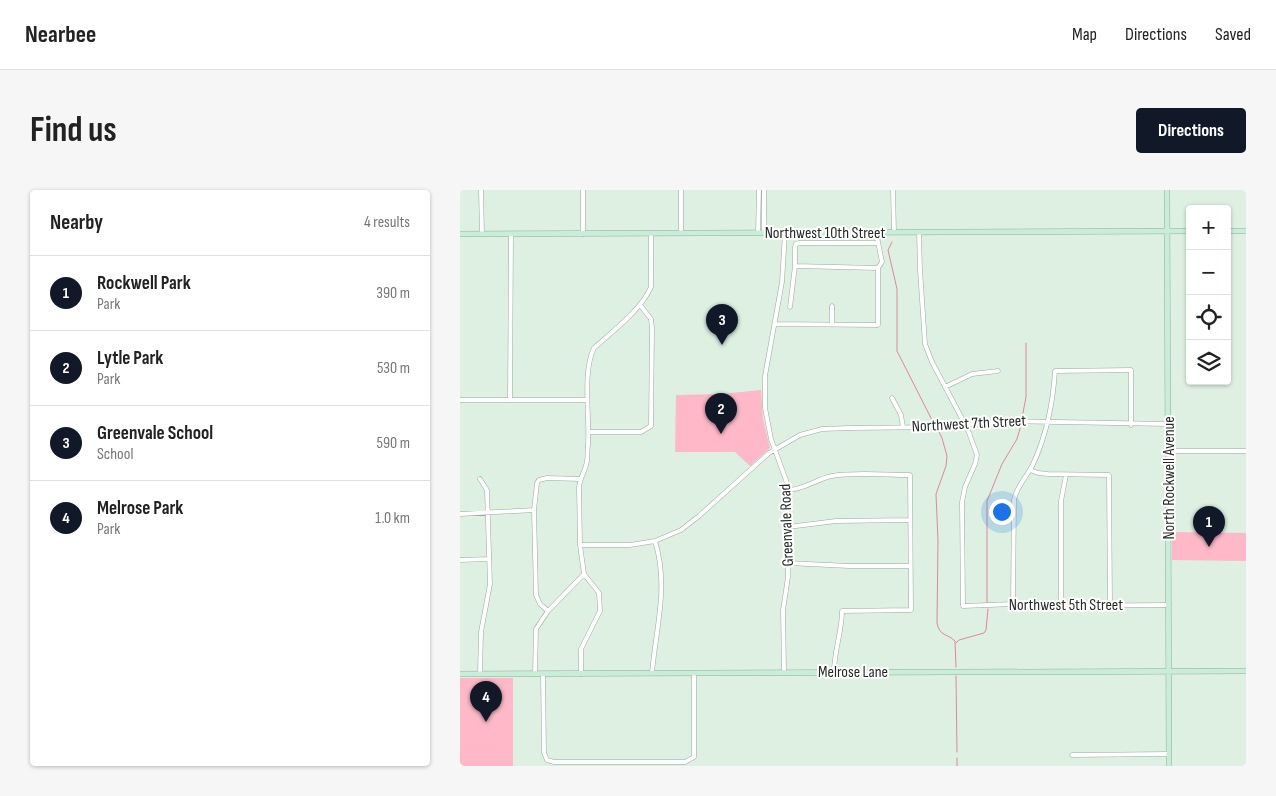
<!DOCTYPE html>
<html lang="en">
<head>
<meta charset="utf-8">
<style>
	body { margin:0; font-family:"Sofia Sans Condensed",sans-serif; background:#f6f6f6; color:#222 }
	.controls { position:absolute; right:15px; top:15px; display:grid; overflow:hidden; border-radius:5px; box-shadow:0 1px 4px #0004 }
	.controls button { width:45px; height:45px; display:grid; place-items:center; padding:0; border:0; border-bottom:1px solid #e0e0e0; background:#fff; color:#222; font:25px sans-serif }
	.you { position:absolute; left:541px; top:321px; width:18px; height:18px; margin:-12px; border:4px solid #fff; border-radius:50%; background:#1a73e8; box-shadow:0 0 0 8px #1a73e833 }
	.badge { display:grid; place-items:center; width:32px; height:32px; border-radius:50%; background:#111827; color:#fff; font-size:16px; font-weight:700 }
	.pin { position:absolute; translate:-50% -41px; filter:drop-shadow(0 1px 2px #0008) }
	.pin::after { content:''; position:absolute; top:26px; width:18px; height:15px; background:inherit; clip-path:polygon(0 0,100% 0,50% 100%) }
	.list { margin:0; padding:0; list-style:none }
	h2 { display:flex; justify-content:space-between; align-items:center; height:65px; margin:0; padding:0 20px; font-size:21px }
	h2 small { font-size:16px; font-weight:400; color:#767676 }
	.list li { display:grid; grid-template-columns:32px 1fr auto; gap:15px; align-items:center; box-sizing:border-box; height:75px; padding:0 20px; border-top:1px solid #e0e0e0 }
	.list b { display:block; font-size:19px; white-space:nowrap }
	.list p { margin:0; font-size:16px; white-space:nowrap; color:#767676 }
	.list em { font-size:16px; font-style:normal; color:#767676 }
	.icon { flex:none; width:28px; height:28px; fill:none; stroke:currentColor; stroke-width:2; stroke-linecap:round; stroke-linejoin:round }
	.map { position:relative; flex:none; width:786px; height:576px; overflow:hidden; border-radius:5px }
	header { display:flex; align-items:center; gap:30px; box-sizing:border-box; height:70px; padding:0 25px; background:#fff; border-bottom:1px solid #e0e0e0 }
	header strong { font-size:24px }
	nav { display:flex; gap:28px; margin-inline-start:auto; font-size:18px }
	.intro { display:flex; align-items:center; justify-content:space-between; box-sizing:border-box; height:120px; padding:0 30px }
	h1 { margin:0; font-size:35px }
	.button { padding:12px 22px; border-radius:5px; background:#111827; color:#fff; font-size:18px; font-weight:700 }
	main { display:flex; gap:30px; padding:0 30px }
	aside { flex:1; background:#fff; border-radius:5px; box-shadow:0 1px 4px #0004 }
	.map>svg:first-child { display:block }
	.green { fill:#feb8c7 }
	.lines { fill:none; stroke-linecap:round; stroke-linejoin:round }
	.stream { stroke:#e0869c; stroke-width:1 }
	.street-casing { stroke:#98aa9d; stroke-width:5 }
	.secondary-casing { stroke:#98aa9d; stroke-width:6 }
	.street { stroke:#fff; stroke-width:4 }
	.secondary { stroke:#c8eed8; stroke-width:5 }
	.labels { text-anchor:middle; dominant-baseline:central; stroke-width:4; stroke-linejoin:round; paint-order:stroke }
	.street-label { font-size:16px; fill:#242b26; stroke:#fff }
</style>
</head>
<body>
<header>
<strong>Nearbee</strong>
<nav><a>Map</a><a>Directions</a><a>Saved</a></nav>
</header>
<div class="intro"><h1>Find us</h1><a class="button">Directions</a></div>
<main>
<aside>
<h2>Nearby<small>4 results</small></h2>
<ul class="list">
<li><span class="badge">1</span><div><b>Rockwell Park</b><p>Park</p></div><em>390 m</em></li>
<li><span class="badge">2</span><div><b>Lytle Park</b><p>Park</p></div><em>530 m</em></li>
<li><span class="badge">3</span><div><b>Greenvale School</b><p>School</p></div><em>590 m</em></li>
<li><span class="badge">4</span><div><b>Melrose Park</b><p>Park</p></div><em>1.0 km</em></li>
</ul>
</aside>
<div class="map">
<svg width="786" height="576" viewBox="0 0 786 576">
	<rect width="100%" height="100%" fill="#ddf0e2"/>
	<path class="green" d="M301 200 303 229 310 258 290 276 275 262H215L216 205 261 204Z
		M712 342 786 343V371L712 370Z
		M0 488H53V576H0Z"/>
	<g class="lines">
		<path class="stream" d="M432 52 428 60 437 99V161L474 234
			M562 228 566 207V153
			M478 240 482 248 487 266 486 276 476 304 478 351 477 433C480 447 487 443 495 451L496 477
			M527 413V311L542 274 557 249 561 235
			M496 453 499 450 524 443 526 440 528 419
			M496 486 497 562
			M497 568V576"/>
		<defs>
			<path id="street" d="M21 0 22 44
				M123 0V44
				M433 0 434 42
				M416 42 422 72 418 78 335 76V57L336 54 339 53H417
				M459 42 460 80 465 154 472 172 508 240 517 265 515 274 505 297 502 312 503 416 553 414 578 416 709 415
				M221 43V0
				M298 43 299 0
				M304 43V0
				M372 116V135
				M330 117 335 76
				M315 134 418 135V78
				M485 197 512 184 538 181
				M432 208 441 225 443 237
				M50 209 51 44
				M0 210H127
				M129 242H181L191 236 192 138 191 129 180 115
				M709 261H786
				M570 280 578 283 588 284 649 285 650 415
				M20 289 27 300 30 394 21 442 20 484
				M327 300C344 300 356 289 372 286 395 282 426 285 450 285L451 420 382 421C382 442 374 461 374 482
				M0 324 74 320
				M328 337 376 331 450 330
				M120 355H170L195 351 221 340 239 326 309 263 340 245 362 239 390 238 481 237 548 231 709 234
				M0 370 29 369
				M328 373 389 376H450
				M553 414 554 310C557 295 568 286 574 272 587 243 593 213 595 181L671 180V235
				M601 415V311L606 285
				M88 421 80 414 76 405 74 320 77 293 79 290 87 288 120 289
				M324 482 323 420 328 387 327 293 311 249 305 218V186L322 92 325 43
				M192 483C196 437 209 396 195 351
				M75 484 76 439 88 421 124 384
				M83 484 84 563 87 570 94 572H225L234 567V483
				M121 484V459L140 421 139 403 124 384 120 355 119 297C120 287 126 280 127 271 128 266 127 260 128 255 130 227 122 182 134 158 153 141 181 120 191 97V43
				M612 565 709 564"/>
			<path id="secondary" d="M707 0 709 576
				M767 41H786
				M0 44 730 41
				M0 484 786 481"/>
		</defs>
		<use href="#street" class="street-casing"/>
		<use href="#secondary" class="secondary-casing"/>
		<use href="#street" class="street"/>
		<use href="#secondary" class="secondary"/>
	</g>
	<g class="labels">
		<g class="street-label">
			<text x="365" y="43">Northwest 10th Street</text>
			<text transform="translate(509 234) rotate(-3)">Northwest 7th Street</text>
			<text transform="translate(709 288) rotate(-90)">North Rockwell Avenue</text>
			<text transform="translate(327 335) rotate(-92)">Greenvale Road</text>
			<text x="606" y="415">Northwest 5th Street</text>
			<text x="393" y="482">Melrose Lane</text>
		</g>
	</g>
</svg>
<div class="controls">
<button>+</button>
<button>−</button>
<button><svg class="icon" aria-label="locate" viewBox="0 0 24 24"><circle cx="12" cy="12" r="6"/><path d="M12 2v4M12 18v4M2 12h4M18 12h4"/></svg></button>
<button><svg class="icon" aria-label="layers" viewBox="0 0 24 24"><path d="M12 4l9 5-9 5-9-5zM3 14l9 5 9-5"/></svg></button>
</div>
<div class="you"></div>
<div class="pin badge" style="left:749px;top:357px">1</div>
<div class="pin badge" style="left:261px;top:244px">2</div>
<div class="pin badge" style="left:262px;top:155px">3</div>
<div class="pin badge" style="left:26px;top:532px">4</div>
</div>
</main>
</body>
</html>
